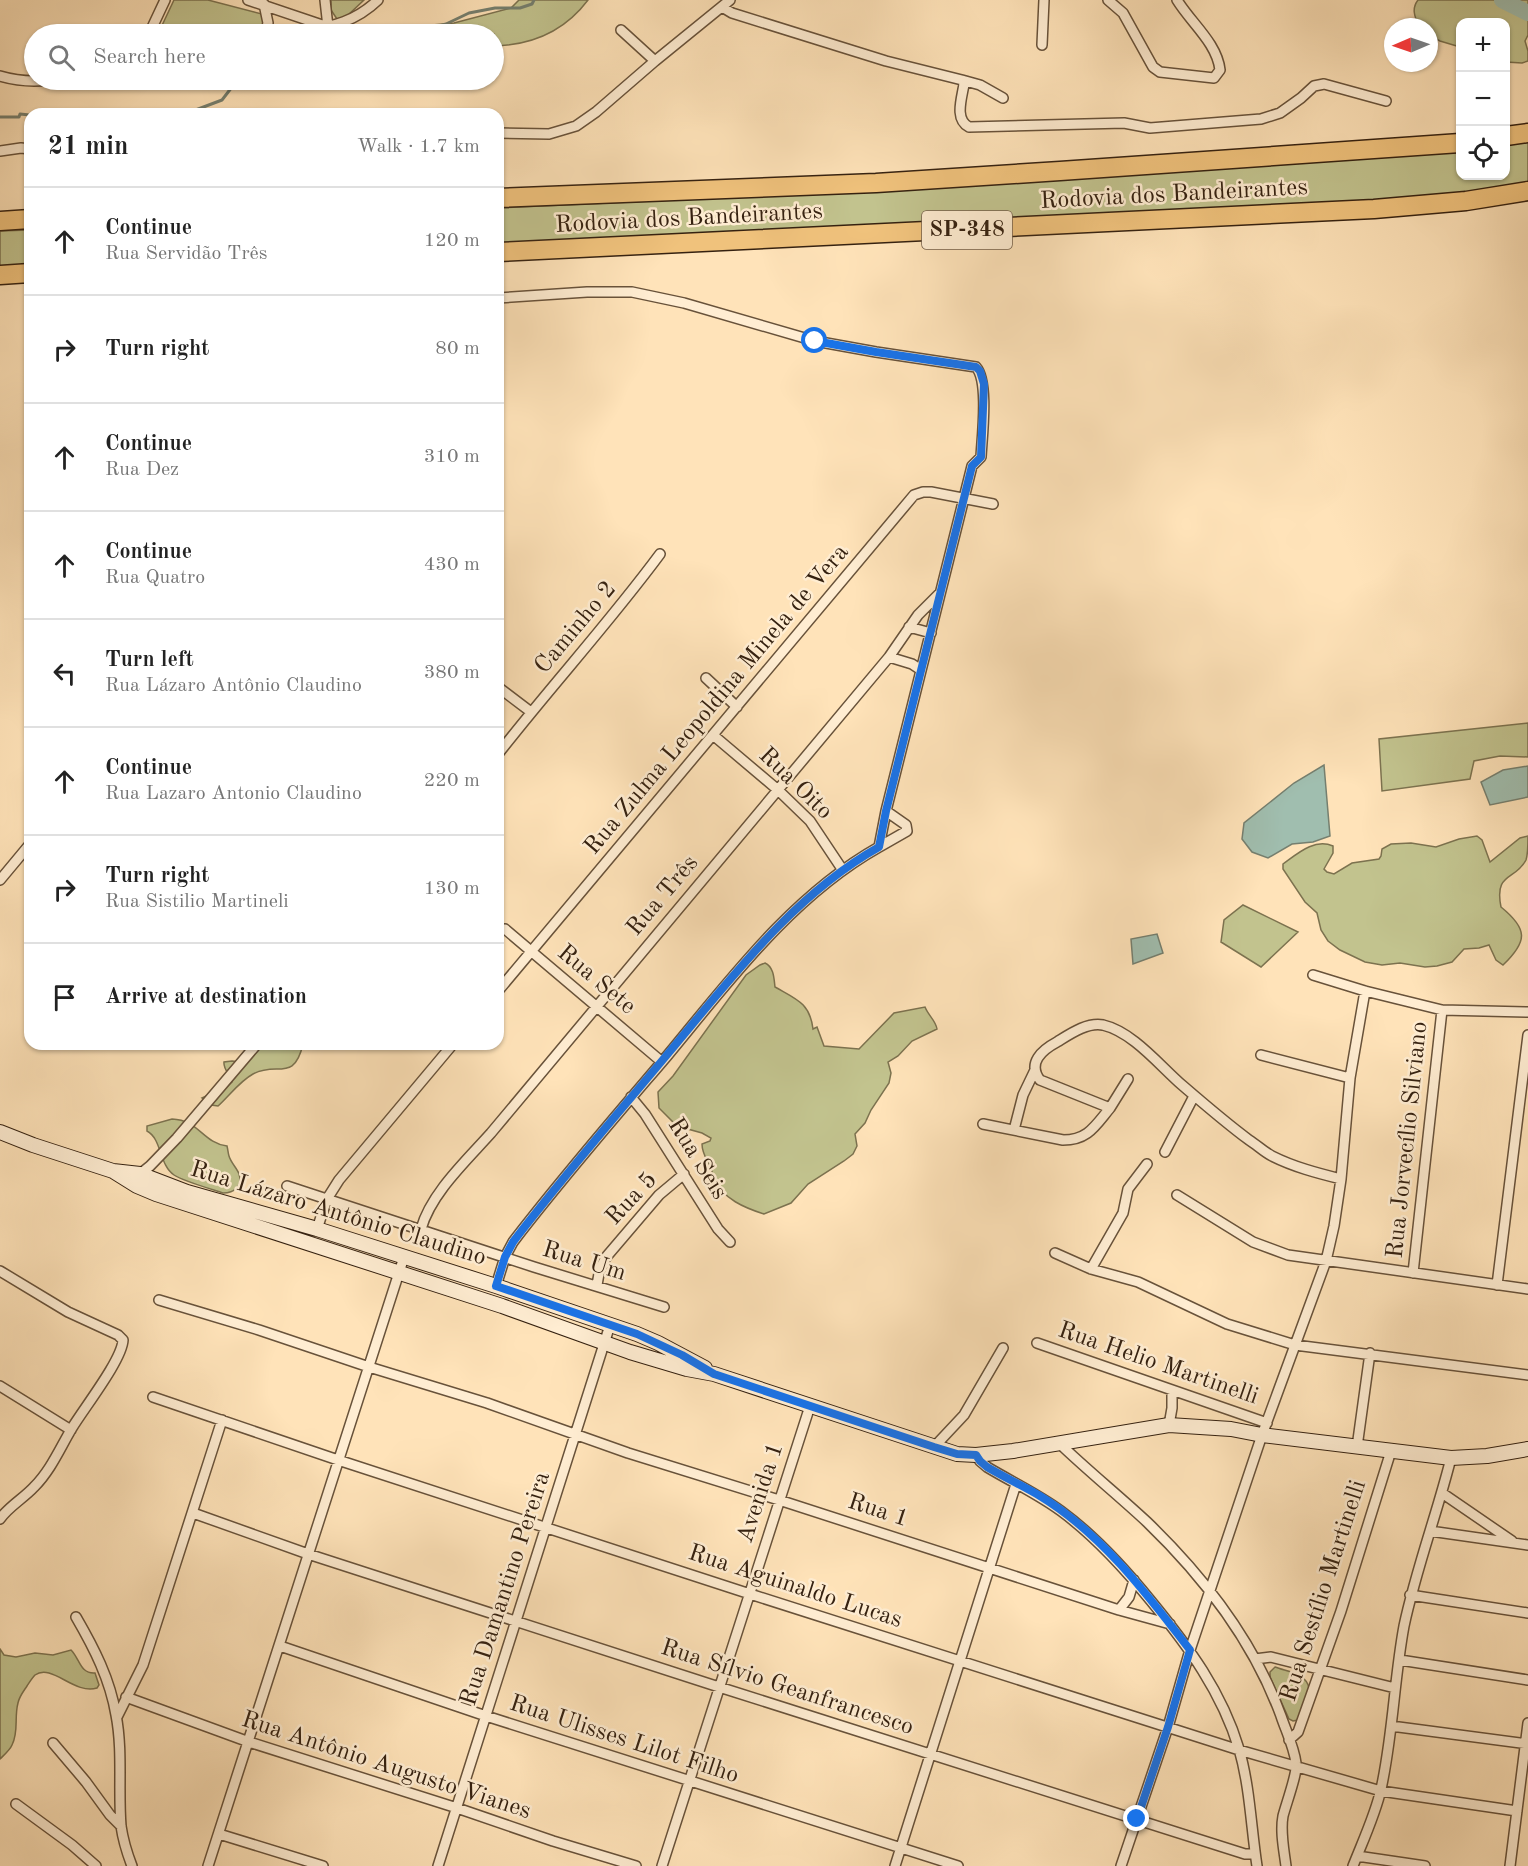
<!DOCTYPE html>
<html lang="en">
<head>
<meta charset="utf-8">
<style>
	body { margin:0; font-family:"Old Standard TT",serif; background:#f6f6f6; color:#222 }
	.controls { position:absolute; right:18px; top:18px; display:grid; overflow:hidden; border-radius:12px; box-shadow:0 2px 4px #0004 }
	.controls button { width:54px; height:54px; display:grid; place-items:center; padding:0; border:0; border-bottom:2px solid #e0e0e0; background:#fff; color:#222; font:30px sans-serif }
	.compass { position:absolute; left:1384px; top:18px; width:54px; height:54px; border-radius:50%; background:#fff; box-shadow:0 2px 4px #0004; rotate:268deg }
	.stop { position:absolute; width:18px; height:18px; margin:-14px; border:4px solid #1a73e8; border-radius:50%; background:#fff }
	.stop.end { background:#1a73e8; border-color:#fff; box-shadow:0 2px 6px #0008 }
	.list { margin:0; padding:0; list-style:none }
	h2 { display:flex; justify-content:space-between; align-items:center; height:78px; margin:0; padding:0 24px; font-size:26px }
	h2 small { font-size:20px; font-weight:400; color:#767676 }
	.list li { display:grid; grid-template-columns:39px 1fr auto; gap:18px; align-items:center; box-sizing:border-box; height:108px; padding:0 24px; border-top:2px solid #e0e0e0 }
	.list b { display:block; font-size:22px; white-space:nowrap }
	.list p { margin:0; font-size:20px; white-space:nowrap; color:#767676 }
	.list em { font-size:20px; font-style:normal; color:#767676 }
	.icon { flex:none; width:33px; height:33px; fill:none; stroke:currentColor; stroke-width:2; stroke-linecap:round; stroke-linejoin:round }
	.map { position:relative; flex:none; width:1528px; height:1866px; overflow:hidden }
	.search { position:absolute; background:#fff; box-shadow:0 2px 4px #0004; left:24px; top:24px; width:480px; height:66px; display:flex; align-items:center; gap:15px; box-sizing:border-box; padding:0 21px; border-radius:33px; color:#767676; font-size:22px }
	.panel { position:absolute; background:#fff; box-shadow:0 2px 4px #0004; left:24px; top:108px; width:480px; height:942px; border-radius:18px }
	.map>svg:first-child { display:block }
	.green { fill:#c2c38e; stroke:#7c724f; stroke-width:1.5 }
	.water { fill:#a0beaf; stroke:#757f6f; stroke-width:1.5 }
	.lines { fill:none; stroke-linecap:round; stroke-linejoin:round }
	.stream { stroke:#757f6f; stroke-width:3 }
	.river { stroke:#a0beaf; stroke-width:16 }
	.minor-casing { stroke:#68523a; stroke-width:12 }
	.secondary-casing { stroke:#352110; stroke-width:16 }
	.motorway-casing { stroke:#352110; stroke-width:21 }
	.minor { stroke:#ffedd2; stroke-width:9 }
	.secondary { stroke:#ffedd2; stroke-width:14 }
	.motorway { stroke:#f0c27c; stroke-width:18 }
	.route { stroke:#1a73e8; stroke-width:8 }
	.labels { text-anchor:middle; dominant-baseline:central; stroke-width:5; stroke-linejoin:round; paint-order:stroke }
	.shield { fill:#ffedd2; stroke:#725e4a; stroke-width:1.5 }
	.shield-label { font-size:22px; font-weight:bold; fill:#352110 }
	.street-label { font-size:24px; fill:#352110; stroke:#ffedd2 }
</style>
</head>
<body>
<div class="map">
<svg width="1528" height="1866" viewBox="0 0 1528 1866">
	<rect width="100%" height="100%" fill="#ffe3b9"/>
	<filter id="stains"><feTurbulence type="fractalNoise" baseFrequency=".00333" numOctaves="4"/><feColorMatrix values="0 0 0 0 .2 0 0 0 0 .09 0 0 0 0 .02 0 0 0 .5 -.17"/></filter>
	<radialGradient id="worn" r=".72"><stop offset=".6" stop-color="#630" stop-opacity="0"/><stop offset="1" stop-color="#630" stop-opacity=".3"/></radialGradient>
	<path class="green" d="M174 0H208L262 14 264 23 258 34H158Z
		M331 0H364L347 16 337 19 331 10Z
		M519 0H588C564 32 532 45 494 46V34H402V32L421 26 454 23 511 8Z
		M1418 0H1528V35L1525 41 1528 51V61L1522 63 1506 62V22H1460V47L1440 41 1429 35V27H1419C1415 17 1411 9 1418 0Z
		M1528 141V184L1425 198 498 244V208L916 189 1460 151V176H1506V145Z
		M30 230V265L0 266V231Z
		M1528 723V757L1500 756 1474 761 1470 779 1382 791 1379 739Z
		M1477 836 1482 840 1490 862 1520 838 1528 836C1528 844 1528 854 1526 860 1515 881 1494 872 1501 907 1528 929 1528 941 1503 965L1496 960 1489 945 1479 948 1464 949 1452 962 1437 966 1425 967 1400 963 1382 965 1365 962 1340 950 1328 941 1321 930 1317 913 1305 902 1283 869V864C1297 854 1314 838 1333 846V853L1324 869 1327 872 1334 874 1352 863 1379 859 1381 856 1382 849 1391 844 1411 843 1436 847 1459 839Z
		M1243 905 1298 932 1261 967 1221 942 1224 920Z
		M765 963C774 967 774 979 775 987 796 999 810 1003 813 1029L817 1027 824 1046 859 1049 894 1013 925 1007C928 1015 936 1021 937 1029L912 1041 898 1056 888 1062 891 1073 889 1083 871 1110 865 1123 855 1134 857 1146 853 1154 844 1161 808 1184 791 1203 764 1214C745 1208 723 1199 714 1179 713 1175 712 1170 710 1166 706 1158 702 1153 702 1144L710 1141 711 1138 702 1133 677 1126 659 1108 658 1092 673 1076 746 975 760 965Z
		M246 1044H303C294 1083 277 1061 253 1074 240 1081 229 1096 218 1106L211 1105 202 1098 226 1087 232 1082C231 1075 223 1070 224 1062L232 1061 242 1062 245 1060Z
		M172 1119C199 1120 203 1143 227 1146 228 1150 228 1153 229 1156 231 1163 237 1168 239 1174 243 1186 234 1193 223 1193 211 1189 183 1181 174 1175 159 1165 162 1139 147 1131V1126Z
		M0 1649 4 1655 16 1657 35 1653 53 1655 71 1650C80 1659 80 1674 95 1673L99 1685 97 1688C74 1695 52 1663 35 1675 32 1678 29 1683 27 1686 23 1692 19 1697 18 1703 14 1717 19 1732 12 1745 10 1750 4 1755 0 1759Z
		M1275 1667C1288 1672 1306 1673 1309 1688L1298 1720 1293 1721 1289 1719 1270 1677V1672Z"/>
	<path class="water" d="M1324 765 1330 836 1313 842 1292 844 1268 858 1252 852 1242 839 1244 823 1294 783Z
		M1528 766V797L1490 805 1481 782 1503 770Z
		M1157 934 1163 953 1133 964 1131 939Z"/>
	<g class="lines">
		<path class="stream" d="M414 34 446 24 469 13 495 8H520L532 4 534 0
			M185 114 222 100 232 87 249 80
			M0 117H19L20 114 30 115"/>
		<path class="river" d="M1502 0 1528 13"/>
		<defs>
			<path id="minor" d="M248 0 328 27 325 0
				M1108 0 1123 13 1153 67 1160 72 1214 78 1220 70C1217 43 1191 23 1177 0
				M264 4 268 23 265 34
				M722 7 732 13 886 61 962 80 964 84C962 98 954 119 969 127L1124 123 1150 128 1261 119 1280 113 1301 98 1314 86 1324 84 1386 101
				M621 30 655 61
				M149 34 165 0
				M293 34C326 27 352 25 378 0
				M1042 45 1044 0
				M0 76C17 81 32 82 49 80
				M962 80 980 85 1003 98
				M498 133 549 134 576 126 596 112 655 61 730 0
				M0 151 21 148 30 149
				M909 627 931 633
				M889 657 912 664 921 670
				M706 678 737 707
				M498 687 531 712
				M713 735 778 790 810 821 842 869
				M498 754C551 686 609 623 660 554
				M879 847 907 831 906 825 886 811
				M0 880 30 844
				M505 929 662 1062
				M1313 975 1365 991 1442 1010 1528 1012
				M498 991 914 495 923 492H931L993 504
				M1261 1055 1350 1078
				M1128 1079 1110 1108 1040 1080C1027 1063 1042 1050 1057 1042 1070 1034 1087 1022 1103 1025 1133 1032 1160 1066 1182 1085 1204 1104 1226 1123 1249 1140 1257 1145 1264 1152 1272 1156 1294 1167 1317 1173 1341 1179
				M631 1097 645 1114 718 1229 730 1242
				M983 1124 1063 1140C1088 1140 1095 1126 1110 1108
				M1014 1130 1023 1095 1035 1070
				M1165 1152 1194 1096
				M140 1174 150 1166 177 1138 257 1044
				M287 1186 534 1267 664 1307
				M1177 1195 1253 1242 1288 1255 1528 1289
				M317 1229 327 1199 339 1180 453 1044
				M421 1229C431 1193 467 1160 491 1133L889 657 918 615 940 593
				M1055 1253 1091 1269 1138 1282 1227 1324 1295 1345 1528 1375
				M1091 1269 1123 1213 1128 1189 1147 1164
				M0 1271 68 1312 118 1335 123 1340C122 1360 84 1408 72 1428 60 1448 51 1470 34 1487 24 1498 8 1507 0 1519
				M1413 1273 1442 1010
				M597 1285 600 1268 607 1256 659 1195 684 1174
				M1497 1285 1528 1035
				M496 1286 505 1257 513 1242C562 1178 615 1117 667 1056 730 980 792 896 879 847L886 811 972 466 981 457C982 437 989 381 976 367L876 352 815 341 684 303 632 292H587L498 298
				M159 1300 259 1330 369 1367 487 1403 628 1453 779 1500 1119 1610 1170 1624
				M1037 1343 1267 1423
				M0 1386 71 1430
				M153 1397 338 1460 750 1594 1239 1750 1381 1791 1517 1811
				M1169 1425 1172 1408V1391
				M1059 1443C1087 1470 1118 1495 1147 1522 1203 1576 1254 1642 1281 1716 1286 1731 1294 1747 1296 1763 1298 1772 1286 1804 1283 1816 1280 1832 1284 1850 1286 1866
				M934 1447 964 1415 1003 1348
				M1357 1447 1370 1353
				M976 1455 980 1461 987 1467C1012 1482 1038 1494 1061 1511 1095 1536 1125 1569 1151 1601 1188 1646 1222 1692 1239 1749 1250 1787 1251 1827 1257 1866
				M1442 1493 1512 1541
				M193 1513 308 1554 719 1687 1245 1854H1255
				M1430 1531 1528 1545
				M1410 1595 1528 1613
				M1119 1610 1129 1597 1134 1580
				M76 1617C94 1648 110 1679 116 1715 123 1751 118 1789 121 1826 123 1840 127 1853 132 1866
				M280 1646 486 1716 958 1866
				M1255 1659 1271 1657 1395 1688
				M1400 1660 1528 1680
				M126 1697 249 1742 457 1808 553 1841 636 1866
				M117 1717 143 1665 222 1420
				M1391 1726 1528 1744
				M1289 1740 1298 1732 1341 1611 1391 1451
				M53 1743 86 1782 110 1815 121 1826
				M16 1804 72 1845 96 1866
				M219 1834 323 1866
				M1357 1856 1425 1866
				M208 1866 404 1257
				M438 1866 610 1325
				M662 1866 810 1406
				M895 1866 1016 1484
				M1121 1866 1168 1727 1190 1650 1262 1435 1326 1261 1334 1226 1341 1179 1350 1078 1365 991
				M1353 1866C1362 1843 1376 1813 1381 1789 1393 1735 1394 1680 1404 1626 1416 1569 1437 1514 1451 1458
				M1510 1866 1528 1723"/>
			<path id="secondary" d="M0 1132 33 1145 113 1171 140 1174 187 1192 317 1229 496 1286 637 1334 658 1343 705 1368
				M113 1171 137 1186 156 1194 502 1306 630 1352 687 1369 714 1374 957 1454 976 1455 1013 1451 1169 1425 1231 1429 1262 1435 1451 1458 1487 1456 1528 1449"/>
			<path id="motorway" d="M1506 136 1528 133
				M498 198 876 183 1060 171 1460 143
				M0 221 30 219
				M498 252 1374 209 1466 201 1528 191
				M0 275 30 273"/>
		</defs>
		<use href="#minor" class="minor-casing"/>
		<use href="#secondary" class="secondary-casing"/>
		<use href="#motorway" class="motorway-casing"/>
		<use href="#minor" class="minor"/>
		<use href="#secondary" class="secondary"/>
		<use href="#motorway" class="motorway"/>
	</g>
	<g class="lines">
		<path class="route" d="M815 341 876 352 976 367 980 371 984 384 981 457 972 466 886 811 879 847C792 896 730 980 666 1056 615 1117 562 1178 513 1242L505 1257 496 1286 637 1334 682 1355 714 1374 934 1447 957 1454 976 1455 980 1461 987 1467C1004 1477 1023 1486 1040 1496 1101 1533 1147 1594 1190 1650L1168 1727 1137 1819"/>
	</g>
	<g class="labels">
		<rect class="shield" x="922" y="211" width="90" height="38" rx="4.5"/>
		<g class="shield-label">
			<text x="967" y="230">SP-348</text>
		</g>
		<g class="street-label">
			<text transform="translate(1174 195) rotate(-3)">Rodovia dos Bandeirantes</text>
			<text transform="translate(689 219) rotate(-3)">Rodovia dos Bandeirantes</text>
			<text transform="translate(576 628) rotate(-50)">Caminho 2</text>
			<text transform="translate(717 700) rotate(-50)">Rua Zulma Leopoldina Minela de Vera</text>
			<text transform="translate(795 784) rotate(44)">Rua Oito</text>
			<text transform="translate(663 896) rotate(-50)">Rua Três</text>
			<text transform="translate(596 980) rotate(40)">Rua Sete</text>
			<text transform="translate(1408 1140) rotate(-84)">Rua Jorvecílio Silviano</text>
			<text transform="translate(697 1159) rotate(58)">Rua Seis</text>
			<text transform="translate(632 1199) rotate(-47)">Rua 5</text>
			<text transform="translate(338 1214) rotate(17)">Rua Lázaro Antônio Claudino</text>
			<text transform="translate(584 1262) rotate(17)">Rua Um</text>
			<text transform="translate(1158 1364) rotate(19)">Rua Helio Martinelli</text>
			<text transform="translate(761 1493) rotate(-72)">Avenida 1</text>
			<text transform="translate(878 1511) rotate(18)">Rua 1</text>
			<text transform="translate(795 1587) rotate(18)">Rua Aguinaldo Lucas</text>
			<text transform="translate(506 1589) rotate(-72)">Rua Damantino Pereira</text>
			<text transform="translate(1324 1591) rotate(-72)">Rua Sestílio Martinelli</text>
			<text transform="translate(787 1688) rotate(18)">Rua Sílvio Geanfrancesco</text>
			<text transform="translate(624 1740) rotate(18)">Rua Ulisses Lilot Filho</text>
			<text transform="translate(386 1766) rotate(18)">Rua Antônio Augusto Vianes</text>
		</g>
	</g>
	<rect width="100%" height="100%" filter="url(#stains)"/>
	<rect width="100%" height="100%" fill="url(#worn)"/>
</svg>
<div class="controls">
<button>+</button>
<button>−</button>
<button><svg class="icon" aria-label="locate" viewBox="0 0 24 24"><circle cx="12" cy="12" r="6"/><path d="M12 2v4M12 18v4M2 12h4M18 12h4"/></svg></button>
</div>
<svg class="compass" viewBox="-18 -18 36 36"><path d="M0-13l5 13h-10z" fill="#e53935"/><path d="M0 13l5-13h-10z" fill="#767676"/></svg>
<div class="stop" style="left:815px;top:341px"></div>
<div class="stop end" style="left:1137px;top:1819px"></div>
<div class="search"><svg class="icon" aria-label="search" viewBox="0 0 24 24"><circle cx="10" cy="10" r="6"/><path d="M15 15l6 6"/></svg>Search here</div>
<section class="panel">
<h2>21 min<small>Walk · 1.7 km</small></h2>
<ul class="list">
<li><svg class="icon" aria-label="ahead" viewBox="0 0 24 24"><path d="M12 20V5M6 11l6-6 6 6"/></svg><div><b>Continue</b><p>Rua Servidão Três</p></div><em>120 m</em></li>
<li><svg class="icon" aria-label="right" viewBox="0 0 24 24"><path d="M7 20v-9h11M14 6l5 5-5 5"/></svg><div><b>Turn right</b></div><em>80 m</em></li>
<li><svg class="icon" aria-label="ahead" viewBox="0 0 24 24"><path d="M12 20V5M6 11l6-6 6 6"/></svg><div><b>Continue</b><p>Rua Dez</p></div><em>310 m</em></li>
<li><svg class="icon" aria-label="ahead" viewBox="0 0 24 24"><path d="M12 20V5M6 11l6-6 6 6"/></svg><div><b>Continue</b><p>Rua Quatro</p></div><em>430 m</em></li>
<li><svg class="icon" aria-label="left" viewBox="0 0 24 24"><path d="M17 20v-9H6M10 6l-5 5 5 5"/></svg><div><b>Turn left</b><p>Rua Lázaro Antônio Claudino</p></div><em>380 m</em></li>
<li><svg class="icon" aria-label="ahead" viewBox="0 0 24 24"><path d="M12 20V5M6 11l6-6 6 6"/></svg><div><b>Continue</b><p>Rua Lazaro Antonio Claudino</p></div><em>220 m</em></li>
<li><svg class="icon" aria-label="right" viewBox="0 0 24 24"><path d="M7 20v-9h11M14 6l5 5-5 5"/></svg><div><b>Turn right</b><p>Rua Sistilio Martineli</p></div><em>130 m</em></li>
<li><svg class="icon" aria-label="arrive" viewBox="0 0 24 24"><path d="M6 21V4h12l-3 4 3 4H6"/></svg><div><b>Arrive at destination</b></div></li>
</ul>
</section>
</div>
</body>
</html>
